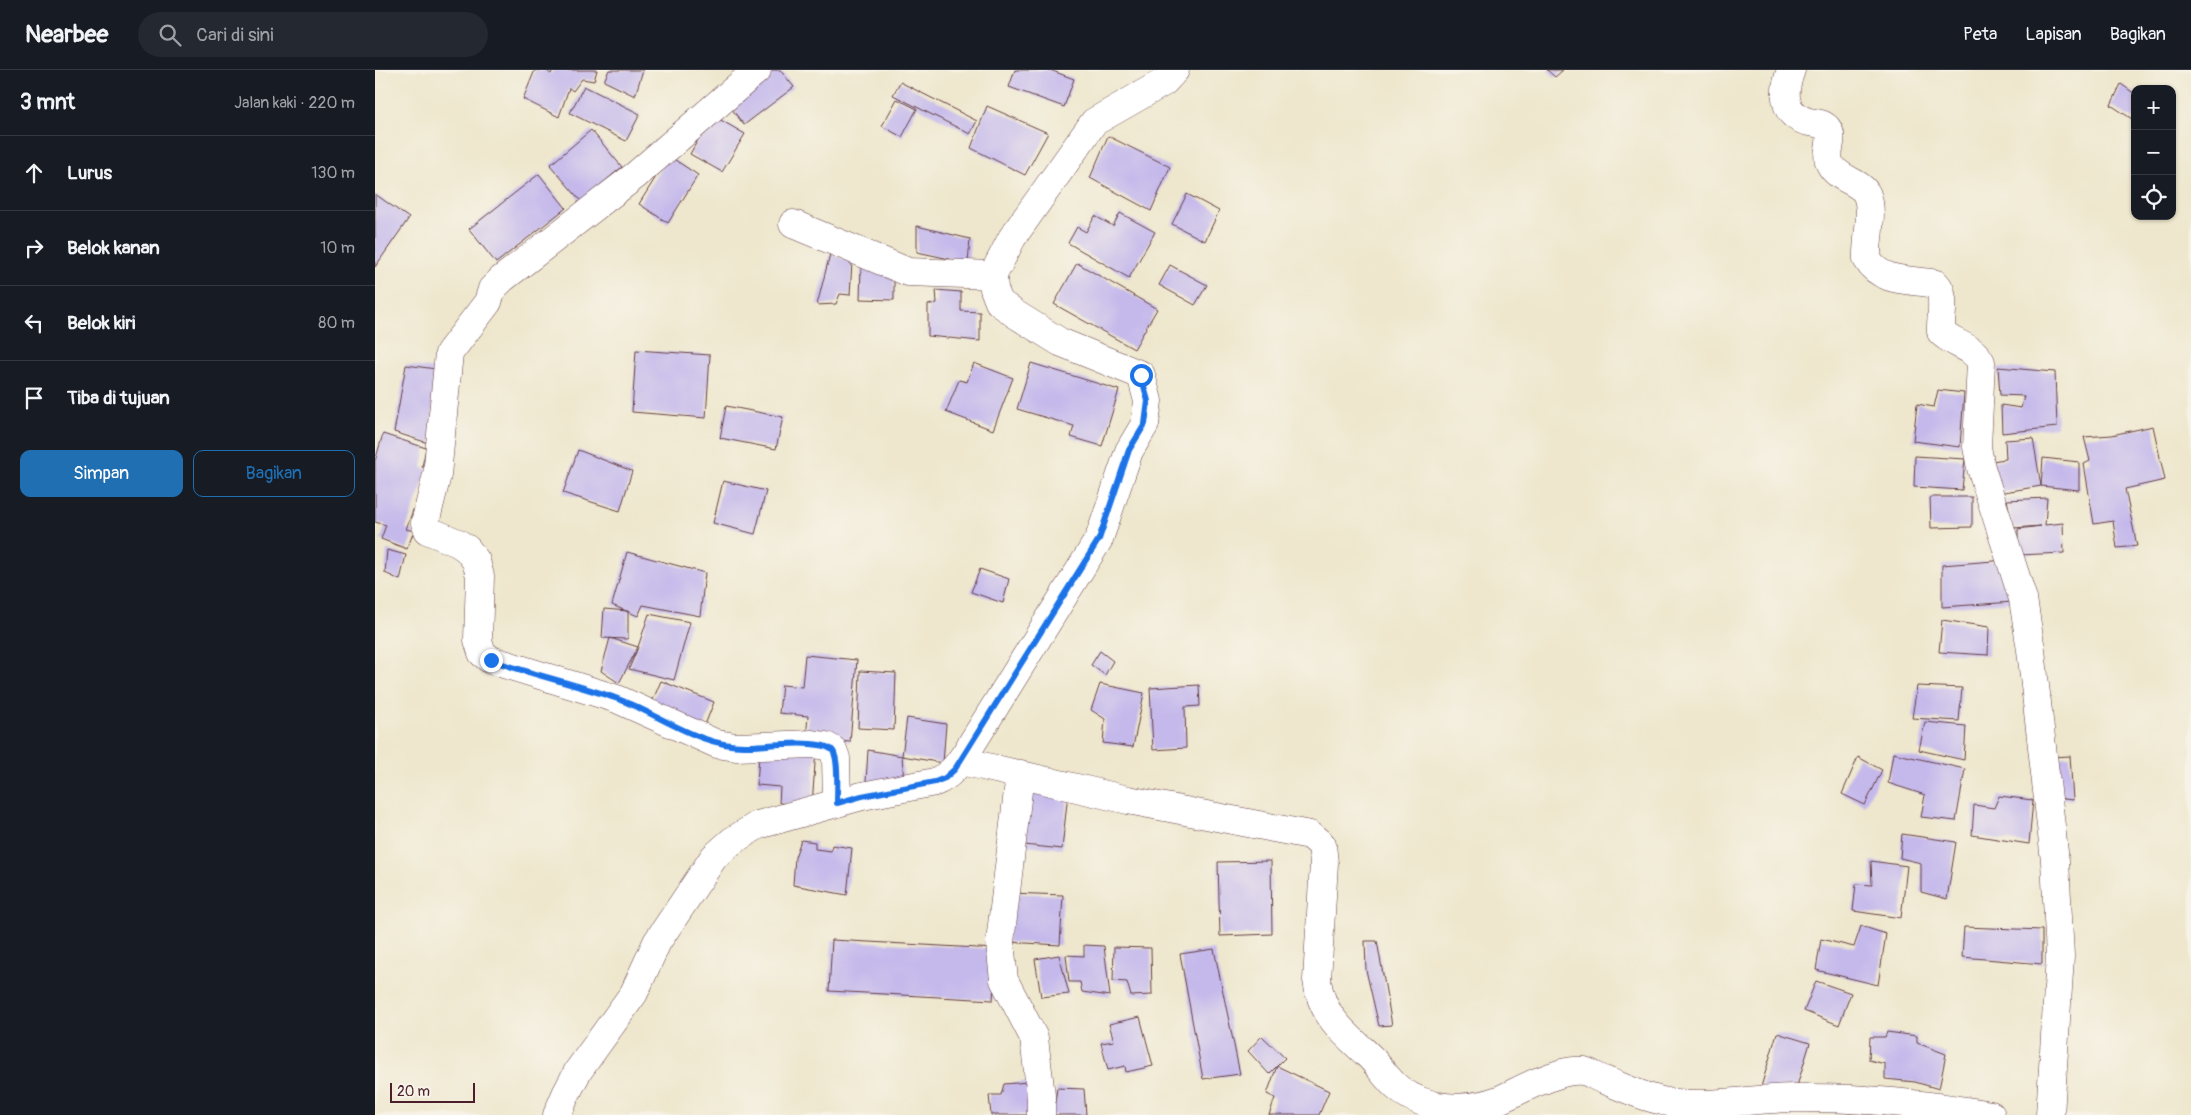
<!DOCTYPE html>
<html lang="id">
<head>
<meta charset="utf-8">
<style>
	body { margin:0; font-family:Pangolin,sans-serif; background:#242831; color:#f1f3f6 }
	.controls { position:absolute; right:15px; top:15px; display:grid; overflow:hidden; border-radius:10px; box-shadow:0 1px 4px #0004 }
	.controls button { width:45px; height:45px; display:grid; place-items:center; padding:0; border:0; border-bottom:1px solid #363941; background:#171b24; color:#f1f3f6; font:25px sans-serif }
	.scale { position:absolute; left:15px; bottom:12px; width:85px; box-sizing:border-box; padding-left:5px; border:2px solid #4a1f2b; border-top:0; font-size:14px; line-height:18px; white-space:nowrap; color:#4a1f2b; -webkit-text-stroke:4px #f7f3e8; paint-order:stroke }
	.stop { position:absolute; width:15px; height:15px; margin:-11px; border:4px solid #1a73e8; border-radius:50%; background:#fff }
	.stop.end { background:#1a73e8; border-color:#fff; box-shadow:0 1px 5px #0008 }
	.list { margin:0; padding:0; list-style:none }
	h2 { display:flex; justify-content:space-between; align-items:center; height:65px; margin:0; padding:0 20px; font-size:21px }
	h2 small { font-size:16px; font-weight:400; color:#9ea1a6 }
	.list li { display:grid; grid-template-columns:32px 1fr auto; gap:15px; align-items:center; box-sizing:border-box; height:75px; padding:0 20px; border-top:1px solid #363941 }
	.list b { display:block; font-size:19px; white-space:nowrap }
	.list em { font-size:16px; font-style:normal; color:#9ea1a6 }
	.actions { display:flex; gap:10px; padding:15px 20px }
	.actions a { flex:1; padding:11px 0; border:1px solid #1f6fb2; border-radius:10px; text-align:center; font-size:18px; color:#1f6fb2 }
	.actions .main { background:#1f6fb2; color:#fff }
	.icon { flex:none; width:28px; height:28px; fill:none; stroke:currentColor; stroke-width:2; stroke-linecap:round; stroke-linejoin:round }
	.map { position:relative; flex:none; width:1816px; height:1045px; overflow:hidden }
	header { display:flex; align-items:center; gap:30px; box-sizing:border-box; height:70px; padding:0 25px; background:#171b24; border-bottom:1px solid #363941 }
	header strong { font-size:24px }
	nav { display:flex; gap:28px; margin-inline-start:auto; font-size:18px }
	.search { width:350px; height:45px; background:#242831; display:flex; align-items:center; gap:12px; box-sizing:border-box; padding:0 18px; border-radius:28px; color:#9ea1a6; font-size:19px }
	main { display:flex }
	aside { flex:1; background:#171b24 }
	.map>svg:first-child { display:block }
	.building { fill:#c5b9eb }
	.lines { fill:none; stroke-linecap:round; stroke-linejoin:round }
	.street-casing { stroke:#633d43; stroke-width:29 }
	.secondary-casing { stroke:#633d43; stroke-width:29 }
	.street { stroke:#fff; stroke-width:28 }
	.secondary { stroke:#fff; stroke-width:28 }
	.route { stroke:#1a73e8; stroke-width:6 }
</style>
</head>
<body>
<header>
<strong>Nearbee</strong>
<div class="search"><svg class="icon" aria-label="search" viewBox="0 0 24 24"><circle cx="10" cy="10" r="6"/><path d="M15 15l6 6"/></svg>Cari di sini</div>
<nav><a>Peta</a><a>Lapisan</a><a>Bagikan</a></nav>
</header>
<main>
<aside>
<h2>3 mnt<small>Jalan kaki · 220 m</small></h2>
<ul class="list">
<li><svg class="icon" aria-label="ahead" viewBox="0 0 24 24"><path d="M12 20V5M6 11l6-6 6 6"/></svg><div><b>Lurus</b></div><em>130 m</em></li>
<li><svg class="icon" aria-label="right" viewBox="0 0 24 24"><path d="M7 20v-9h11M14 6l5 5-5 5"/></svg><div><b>Belok kanan</b></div><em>10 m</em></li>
<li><svg class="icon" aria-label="left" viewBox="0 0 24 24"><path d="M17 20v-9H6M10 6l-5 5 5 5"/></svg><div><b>Belok kiri</b></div><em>80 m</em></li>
<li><svg class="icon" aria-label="arrive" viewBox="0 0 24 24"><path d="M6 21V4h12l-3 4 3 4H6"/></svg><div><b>Tiba di tujuan</b></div></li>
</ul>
<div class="actions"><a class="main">Simpan</a><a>Bagikan</a></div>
</aside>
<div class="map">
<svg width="1816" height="1045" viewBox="0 0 1816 1045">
	<rect width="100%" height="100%" fill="#f7f3e8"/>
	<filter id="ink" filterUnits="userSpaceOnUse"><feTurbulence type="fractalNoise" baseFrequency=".02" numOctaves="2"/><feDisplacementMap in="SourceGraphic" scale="10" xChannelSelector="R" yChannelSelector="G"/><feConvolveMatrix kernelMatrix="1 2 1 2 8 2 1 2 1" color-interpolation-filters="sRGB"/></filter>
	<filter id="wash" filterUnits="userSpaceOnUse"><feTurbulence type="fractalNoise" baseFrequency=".0096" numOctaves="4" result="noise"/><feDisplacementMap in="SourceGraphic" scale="20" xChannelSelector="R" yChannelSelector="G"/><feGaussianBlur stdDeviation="1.12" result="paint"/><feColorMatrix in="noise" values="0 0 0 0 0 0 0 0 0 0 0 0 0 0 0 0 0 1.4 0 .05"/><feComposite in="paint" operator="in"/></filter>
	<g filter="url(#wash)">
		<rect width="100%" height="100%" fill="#eee7cd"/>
		<g id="blocks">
			<path class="building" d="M160 0H171L176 4 178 0H222L219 11 207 9 198 21 194 18 184 47 148 29Z
				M234 0H268L260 26 229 11Z
				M390 0H405L419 17 369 55 350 30Z
				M640 0H675L699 9 689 37 634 17Z
				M1172 0H1188L1180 7Z
				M525 12 602 51 595 64 518 25Z
				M1746 14 1760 24V45L1757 49 1736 35Z
				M209 16 265 44 251 71 195 43Z
				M522 29 542 39 527 67 507 56Z
				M612 36 673 63 650 105 596 78Z
				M337 45 370 64 347 102 315 84Z
				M216 60 247 97 206 131 175 95Z
				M733 66 795 97 776 141 715 108Z
				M294 86 323 105 293 153 264 134Z
				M164 104 191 138 121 193 94 159Z
				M0 124 34 148 0 197Z
				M812 124 844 141 830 171 797 154Z
				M745 143 780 162 754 208 693 173 702 157 711 162 720 146 738 156Z
				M542 156 595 169 593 193 542 182Z
				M455 184 477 192 475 225 465 224 461 234 442 235Z
				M702 193 782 239 759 279 679 234Z
				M795 195 832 215 820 235 784 215Z
				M486 197 519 203V230L485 229Z
				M561 220 586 222V241L605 242V271L553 266V235L562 233Z
				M261 280 335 285 331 348 257 342Z
				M599 293 638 308 618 360 571 342 584 310 592 312Z
				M656 293 744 320 727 376 696 367 699 356 642 339Z
				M31 295 61 299 56 374 19 362Z
				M1623 297 1680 302 1682 357 1627 363 1626 335 1646 338 1649 326 1625 325Z
				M1563 320 1589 323 1585 377 1538 371 1542 334 1559 337Z
				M351 336 408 347 401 379 345 368Z
				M1778 356 1790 410 1750 419 1762 476 1742 478 1738 451 1719 454 1709 394 1715 391 1709 367 1737 365Z
				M8 364 51 378 47 397 53 400 31 459 39 461 32 479 6 469 11 455 0 452V391Z
				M1658 368 1666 416 1623 423 1616 391 1631 389 1630 370Z
				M203 380 257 401 245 441 188 423Z
				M1540 386 1590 389 1587 420 1539 417Z
				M1668 388 1704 392V420L1666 416Z
				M348 411 391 421 380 464 338 453Z
				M1555 427H1597V457L1556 458Z
				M1672 428 1670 455 1688 453 1689 483 1643 485V459L1666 456 1638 458 1632 430Z
				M12 480 31 485 25 510 10 503Z
				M252 482 330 503 325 546 268 535 263 546 237 535Z
				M1632 490 1638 532 1567 537V495Z
				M605 499 634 509 628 533 596 522Z
				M229 539 253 541V569L227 568Z
				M274 544 315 552 299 610 254 599 263 577 244 613 226 601 235 568 263 577Z
				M1567 550 1614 557 1613 585 1564 582Z
				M725 581 738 591 730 605 716 595Z
				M430 585 482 590 475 672 431 668 433 646 404 643 407 615 427 617Z
				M485 601 521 603 519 660 483 658Z
				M286 611 339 632 328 660 274 639Z
				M725 614 769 623 758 677 728 673 730 649 716 640Z
				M824 615 825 636 810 637 811 678 778 680 775 618Z
				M1542 616 1587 618 1584 651 1537 648Z
				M532 648 571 654 568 693 527 686Z
				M1550 652 1591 656 1589 690 1544 680Z
				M441 680 437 735 404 733 405 717 382 715 384 685Z
				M493 680 527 686 529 712H491Z
				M1518 683 1590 699 1581 751 1546 747 1550 725 1513 713Z
				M1695 686 1698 730 1672 727 1676 687Z
				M1483 687 1507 700 1490 735 1467 724Z
				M655 719 693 723 687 779 649 775Z
				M1624 726 1658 730 1654 774 1597 765 1599 735 1619 738Z
				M1527 764 1581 772 1572 829 1546 822V793L1525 788Z
				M426 770 440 772V779L456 781 457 775 477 778 472 825 418 815 420 787Z
				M896 791 897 864 845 866 843 792Z
				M1496 791 1532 796 1526 848 1478 841 1481 814 1497 815Z
				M635 823 688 825 685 875 633 872Z
				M1486 856 1511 864 1503 915 1441 900 1446 869 1479 877Z
				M1589 857 1667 860V894L1587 887Z
				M457 870 621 879 618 930 454 921Z
				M990 871H1002L1017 955 1004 956 991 900Z
				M709 875 729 876 735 926 707 922 705 912H694L691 885 709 886Z
				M739 877 776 878 777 925 756 926 752 912 738 911Z
				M839 879 865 1004 828 1009 805 884Z
				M684 885 694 924 666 927 660 889Z
				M1441 911 1476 923 1464 955 1429 941Z
				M765 947 778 996 751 1002 750 996 733 1000 726 973 739 971 734 954Z
				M1512 962 1542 966V973L1571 984 1564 1019 1540 1012 1510 1009V994L1494 990 1495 967H1510Z
				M1402 963 1435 973 1419 1026 1386 1017Z
				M887 966 910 988 894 1004 873 981Z
				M902 996 954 1021 944 1045H894L900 1028 892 1024Z
				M654 1012 661 1045H616L614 1025H626L629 1014Z
				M682 1018 709 1019 711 1045H669V1034L680 1032Z"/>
		</g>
	</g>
	<g filter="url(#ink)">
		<use href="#blocks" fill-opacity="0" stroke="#633d43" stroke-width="1"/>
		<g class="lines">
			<defs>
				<path id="street" d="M382 0 261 105 127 209 117 219 113 232 74 283 62 405 50 453 52 460 83 473 92 479 101 491 105 506 103 570 107 583 116 590 242 629 342 674 361 677 437 674 451 676 458 680 461 688 462 733
					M1416 0C1408 21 1406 45 1434 52 1440 53 1447 53 1452 58 1461 69 1449 82 1455 94 1463 110 1486 111 1492 125 1499 144 1491 169 1492 189 1506 214 1538 209 1561 214 1572 225 1565 247 1566 262 1578 275 1597 275 1606 292L1602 377 1606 398 1648 529 1656 580 1680 791 1685 886 1675 1045
					M418 154 533 202 618 205
					M586 691 753 730 935 765 947 775 949 793 942 910C946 945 969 963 993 985 1004 995 1012 1010 1024 1019 1053 1041 1091 1042 1124 1030 1138 1024 1151 1016 1165 1011 1179 1006 1193 999 1209 1001 1216 1003 1223 1008 1229 1010 1252 1019 1277 1031 1301 1033 1341 1037 1381 1028 1421 1028 1486 1027 1552 1034 1616 1045
					M645 704 625 872 629 910 659 968 666 1026V1045"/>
				<path id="secondary" d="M182 1045 191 1024 203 1001 259 923 282 872 339 787 357 771 383 755 487 726 560 712C575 706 582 696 591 683L724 469 754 381 770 354 773 331 766 305 685 272 640 244 624 232 619 219 618 205 637 168 719 52 789 12 800 0"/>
			</defs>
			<use href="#street" class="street-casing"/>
			<use href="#secondary" class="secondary-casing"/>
			<use href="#street" class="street"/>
			<use href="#secondary" class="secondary"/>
		</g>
	</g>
	<g class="lines" filter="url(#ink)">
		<path class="route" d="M116 590C158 605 201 614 243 629 286 645 326 678 373 676 389 676 449 668 458 681 464 689 462 722 462 733L487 726 560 712 570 708 580 699 724 469 754 380 770 354 773 331 766 305"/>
	</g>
</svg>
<div class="controls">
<button>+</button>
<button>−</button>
<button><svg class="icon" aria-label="locate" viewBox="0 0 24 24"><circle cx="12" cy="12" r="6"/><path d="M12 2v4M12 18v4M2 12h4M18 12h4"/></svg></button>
</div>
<div class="scale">20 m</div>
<div class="stop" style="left:766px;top:305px"></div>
<div class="stop end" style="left:116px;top:590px"></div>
</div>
</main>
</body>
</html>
